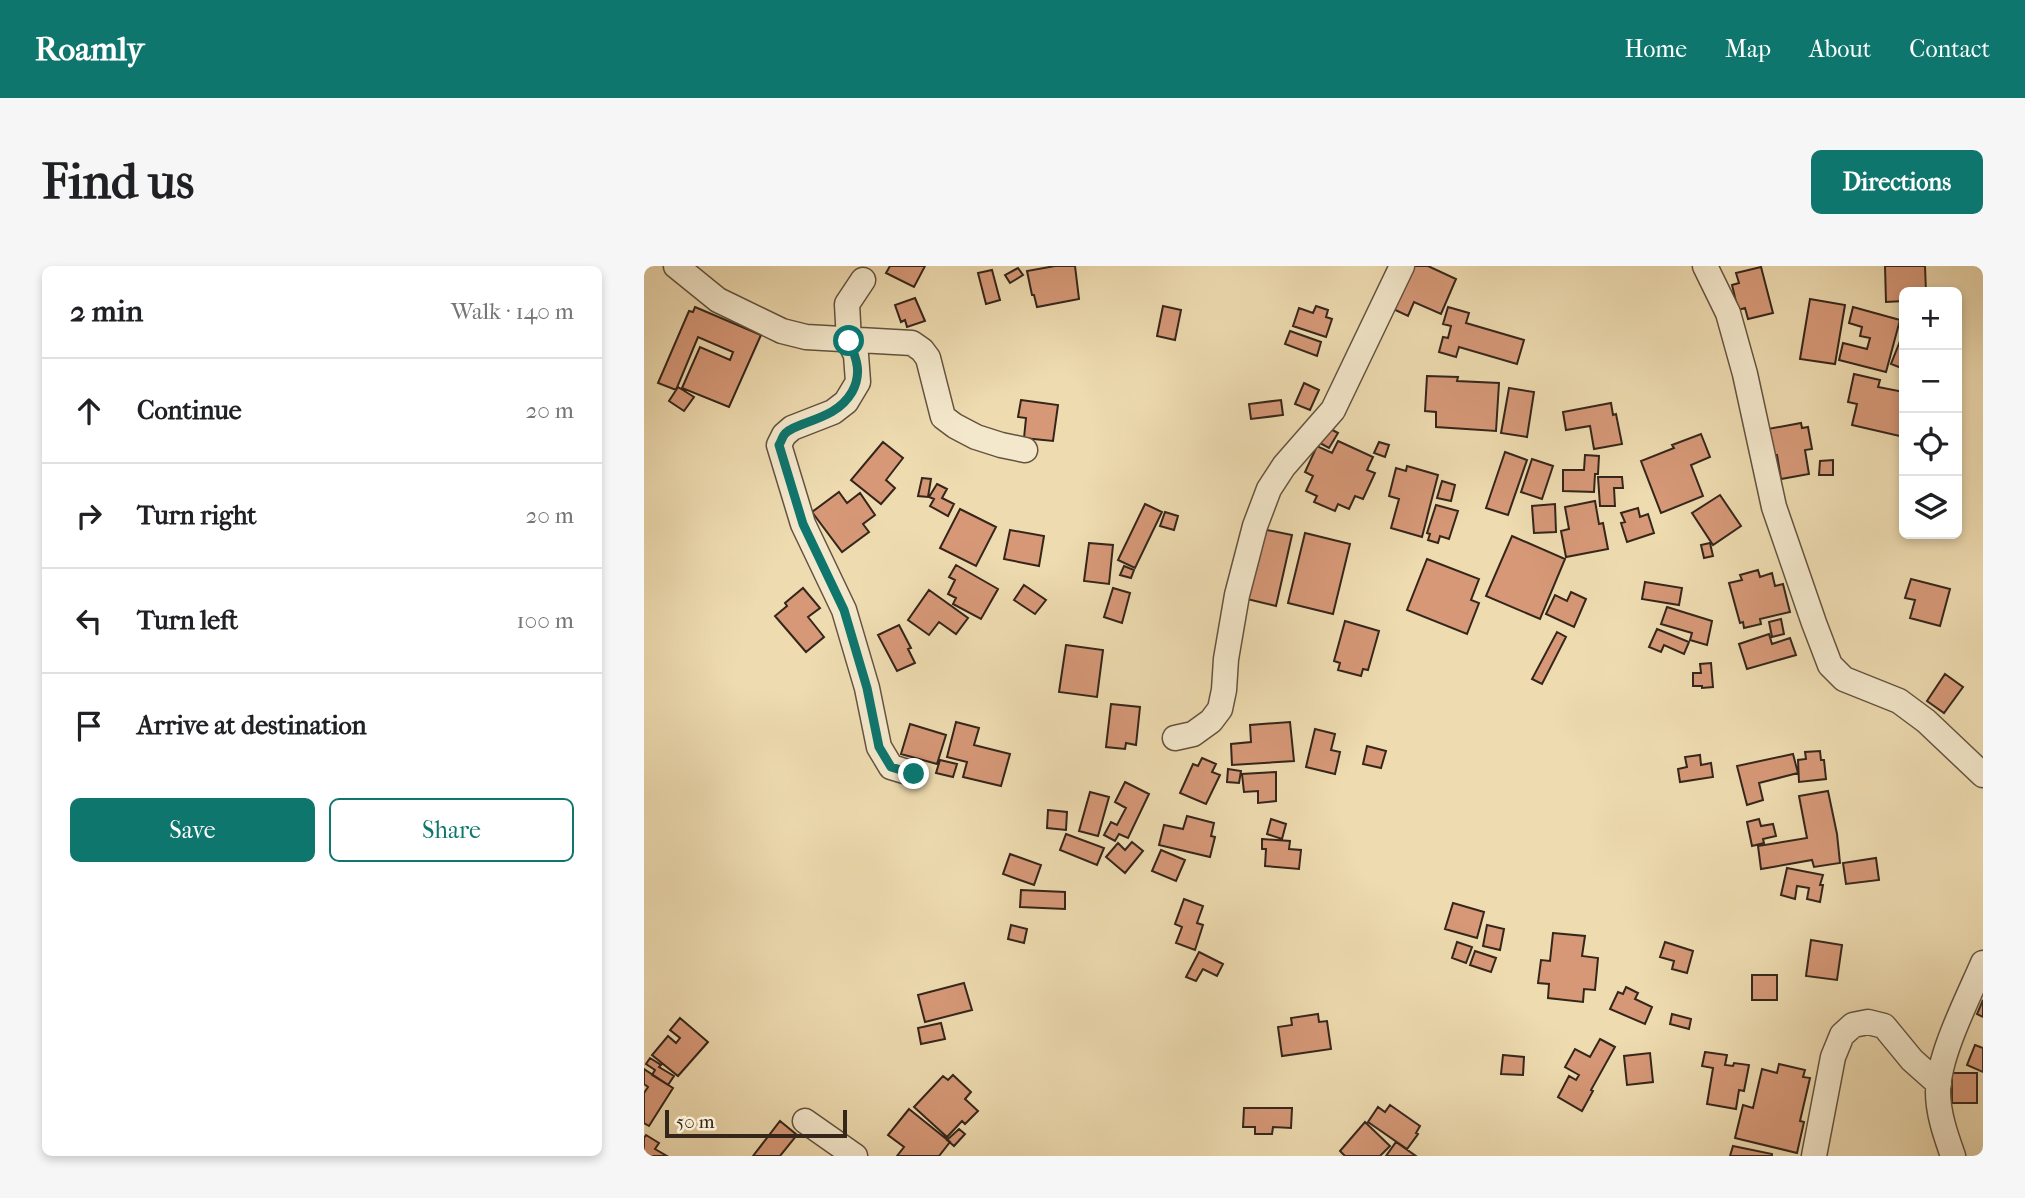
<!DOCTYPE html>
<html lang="en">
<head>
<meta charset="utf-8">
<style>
	body { margin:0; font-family:"IM FELL French Canon",serif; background:#f6f6f6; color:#202124 }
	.controls { position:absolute; right:21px; top:21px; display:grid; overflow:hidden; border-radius:10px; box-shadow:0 4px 10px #0003 }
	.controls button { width:63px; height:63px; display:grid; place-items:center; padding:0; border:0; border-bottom:2px solid #e0e0e0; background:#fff; color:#202124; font:35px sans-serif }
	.scale { position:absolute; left:21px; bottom:18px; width:182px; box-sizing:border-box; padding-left:7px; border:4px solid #35261b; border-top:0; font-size:19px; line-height:24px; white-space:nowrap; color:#35261b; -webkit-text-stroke:5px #f4e8cc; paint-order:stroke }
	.stop { position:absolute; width:21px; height:21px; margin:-16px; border:5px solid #0f766e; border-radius:50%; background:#fff }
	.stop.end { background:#0f766e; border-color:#fff; box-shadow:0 2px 7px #0008 }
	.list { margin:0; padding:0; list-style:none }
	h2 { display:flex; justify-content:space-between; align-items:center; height:91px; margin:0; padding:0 28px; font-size:30px }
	h2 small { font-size:23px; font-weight:400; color:#757577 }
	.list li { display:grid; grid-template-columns:46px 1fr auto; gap:21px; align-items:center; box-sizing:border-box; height:105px; padding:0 28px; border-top:2px solid #e0e0e0 }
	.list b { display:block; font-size:26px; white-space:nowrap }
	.list em { font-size:23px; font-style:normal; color:#757577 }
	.actions { display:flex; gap:14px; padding:21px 28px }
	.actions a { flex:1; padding:16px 0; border:2px solid #0f766e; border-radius:10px; text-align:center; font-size:24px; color:#0f766e }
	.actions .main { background:#0f766e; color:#fff }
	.icon { flex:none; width:38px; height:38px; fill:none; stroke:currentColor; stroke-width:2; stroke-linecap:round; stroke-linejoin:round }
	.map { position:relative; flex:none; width:1339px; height:890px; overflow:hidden; border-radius:10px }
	header { display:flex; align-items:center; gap:42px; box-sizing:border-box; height:98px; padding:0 35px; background:#0f766e; color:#fff }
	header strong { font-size:33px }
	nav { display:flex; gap:38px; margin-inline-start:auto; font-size:24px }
	.intro { display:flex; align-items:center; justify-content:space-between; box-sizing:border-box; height:168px; padding:0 42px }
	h1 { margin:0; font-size:49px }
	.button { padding:18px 32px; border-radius:10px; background:#0f766e; color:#fff; font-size:24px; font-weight:700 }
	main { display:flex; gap:42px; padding:0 42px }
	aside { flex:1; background:#fff; border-radius:10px; box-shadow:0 4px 10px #0003 }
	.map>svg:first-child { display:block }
	.building { fill:#d69877; stroke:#35261b; stroke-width:2 }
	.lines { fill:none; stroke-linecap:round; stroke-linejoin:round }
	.minor-casing { stroke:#635340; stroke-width:27 }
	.minor { stroke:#f4e8cc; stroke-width:24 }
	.route { stroke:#0f766e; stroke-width:9 }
</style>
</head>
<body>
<header>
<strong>Roamly</strong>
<nav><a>Home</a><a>Map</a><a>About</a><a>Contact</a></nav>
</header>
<div class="intro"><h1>Find us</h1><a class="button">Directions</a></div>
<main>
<aside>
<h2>2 min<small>Walk · 140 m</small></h2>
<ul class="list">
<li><svg class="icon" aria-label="ahead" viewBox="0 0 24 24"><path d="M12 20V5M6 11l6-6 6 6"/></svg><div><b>Continue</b></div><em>20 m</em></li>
<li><svg class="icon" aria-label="right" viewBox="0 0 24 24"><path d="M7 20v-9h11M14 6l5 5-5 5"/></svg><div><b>Turn right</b></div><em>20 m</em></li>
<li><svg class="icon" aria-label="left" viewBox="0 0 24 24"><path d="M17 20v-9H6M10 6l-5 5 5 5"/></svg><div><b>Turn left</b></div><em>100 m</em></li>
<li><svg class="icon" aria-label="arrive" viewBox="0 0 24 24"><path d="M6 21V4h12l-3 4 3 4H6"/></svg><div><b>Arrive at destination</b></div></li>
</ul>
<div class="actions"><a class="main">Save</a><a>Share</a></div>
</aside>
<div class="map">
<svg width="1339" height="890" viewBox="0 0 1339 890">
	<rect width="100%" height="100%" fill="#eedbb0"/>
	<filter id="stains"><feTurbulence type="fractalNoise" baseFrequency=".00286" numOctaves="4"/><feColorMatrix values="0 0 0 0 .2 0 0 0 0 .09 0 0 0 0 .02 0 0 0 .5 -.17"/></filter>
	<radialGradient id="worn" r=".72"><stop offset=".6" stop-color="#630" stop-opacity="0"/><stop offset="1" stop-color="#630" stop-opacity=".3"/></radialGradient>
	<path class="building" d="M246 0H281L270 21 242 7Z
		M411 0H431L435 33 393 41 390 29H388L383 5Z
		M765 0H784L812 13 797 48 770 36 764 50 747 42Z
		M1241 0H1281L1282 26H1260V35L1242 36Z
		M1117 1 1129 47 1104 53 1101 42 1094 44 1088 19 1095 17 1092 7Z
		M374 2 379 9 366 17 361 9Z
		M348 4 356 34 342 38 334 7Z
		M271 32 281 55 263 61 261 54 257 56 251 39Z
		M1166 33 1201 39 1191 98 1156 93Z
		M519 40 537 44 531 74 513 70Z
		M672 40 684 44 682 51 688 53 682 71 649 60 655 42 669 47Z
		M51 41 117 69 85 141 38 122 56 81 86 94 89 86 54 71 32 124 14 117 45 45 49 46Z
		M804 41 825 47 822 57 880 74 873 98 815 81 812 91 795 86 799 71 804 72 807 60 799 58Z
		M1209 41 1256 54 1242 106 1195 94 1199 77 1223 83 1226 72 1216 70 1218 61 1205 57Z
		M646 65 677 76 673 90 641 78Z
		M1260 65V103L1247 98Z
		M1210 108 1236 114 1234 121 1260 126V171L1208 159 1213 138 1204 136Z
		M783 110 814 111 813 115 855 117 852 165 792 161V146L781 145Z
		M660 117 675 124 666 144 651 138Z
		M34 121 50 131 40 145 25 135Z
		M865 122 890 126 883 171 857 167Z
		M377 134 414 139 409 175 380 172 382 152 374 151Z
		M637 134 639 149 607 153 605 138Z
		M967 137 969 149 972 148 978 178 950 183 946 160 922 164 919 146Z
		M1157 157 1158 162 1164 161 1168 183 1161 184 1165 208 1137 213 1133 189H1128L1124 163Z
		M683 161 694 167 685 182 674 176Z
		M1057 168 1066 191 1047 199 1059 230 1017 247 997 195 1030 182 1028 179Z
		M694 175 729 191 723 204 731 207 719 233 711 230 705 243 694 238 691 245 670 236 673 230 662 225 669 210 661 206 673 180 688 187Z
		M239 176 259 192 242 214 251 222 237 238 207 214Z
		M735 176 745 179 741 191 730 187Z
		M861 186 883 194 864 249 842 242Z
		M941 189 955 190 954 208H951L950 226 919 225V204H940Z
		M888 193 909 200 898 233 877 226Z
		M1189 194V209H1175L1176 195Z
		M763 200 794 209 778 271 747 262 755 233 745 230 752 202 762 205Z
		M954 211H978L979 222H970L971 240H956Z
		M278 212 287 213 284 231 274 230Z
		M798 215 811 219 807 235 793 232Z
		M293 218 303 223 298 232 310 238 304 250 286 240 290 233 285 231Z
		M195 226 203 237 216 227 231 249 219 258 225 266 198 286 168 246Z
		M1076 229 1097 260 1069 279 1048 247Z
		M951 235 955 258 959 257 964 283 922 291 917 265 925 263 921 241Z
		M501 238 518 246 491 302 474 294Z
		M911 238 912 266 890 267 888 240Z
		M792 239 814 245 805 273 796 270 794 277 784 274 786 268 783 267Z
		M994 242 996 251 1004 248 1010 267 983 276 977 257 981 256 977 247Z
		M316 243 352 261 332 300 296 282Z
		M521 246 534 250 530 264 516 260Z
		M618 263 648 269 632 340 603 333Z
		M366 264 400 270 395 300 360 293Z
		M661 267 706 278 689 348 644 337Z
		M868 270 921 293 896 353 842 330Z
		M445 277 469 279 465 318 440 315Z
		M1066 277 1069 290 1060 292 1057 279Z
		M783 293 835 313 827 334 835 337 823 368 763 344Z
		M312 299 354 323 337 353 309 338 312 332 304 328 311 314 305 311Z
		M480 300 490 304 487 312 476 309Z
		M1114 304 1116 311 1128 307 1131 320 1139 318 1146 346 1116 353 1117 358 1100 362 1099 356 1096 357 1085 317 1098 314 1096 309Z
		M1267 313 1306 323 1296 360 1266 352 1271 334 1261 332Z
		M1001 316 1038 322 1035 339 998 333Z
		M380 319 402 334 391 348 370 334Z
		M159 322 176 342 164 351 180 371 162 386 131 350 143 340 141 337Z
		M469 322 486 327 478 357 460 351Z
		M285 324 324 352 312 368 295 356 285 369 264 354Z
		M927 326 942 333 930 361 902 348 911 329 923 335Z
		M1023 341 1068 355 1063 379 1046 374 1048 367 1017 358Z
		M1137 353 1140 368 1128 371 1125 356Z
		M701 355 735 365 724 404 719 403 717 410 694 404 696 397 690 395Z
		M255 359 267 382 264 383 271 397 253 405 234 369Z
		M1013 363 1045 376 1040 388 1020 379 1017 386 1005 381Z
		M913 366 922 371 898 418 888 413Z
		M1125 368 1128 378 1146 372 1152 389 1103 403 1095 378Z
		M422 379 459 384 453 431 415 426Z
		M1067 397 1069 421 1058 422V420H1049V407H1057L1056 398Z
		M1301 408 1319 421 1300 447 1283 435Z
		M467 438 496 441 492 479 482 477 481 483 462 481Z
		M312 456 335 462 330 479 366 488 357 520 319 511 323 496 303 491Z
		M646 456 650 495 588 499 587 478 607 476 606 459Z
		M266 458 302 469 293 498 257 488Z
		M671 463 691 468 687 484 696 486 691 508 662 501Z
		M723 480 742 485 737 502 719 498Z
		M1176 485 1177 494H1180L1182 513 1155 516 1154 494 1162 493 1161 486Z
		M1149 488 1154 507 1115 517 1119 534 1103 539 1093 500Z
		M1056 489 1057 499 1067 497 1069 511 1036 516 1034 503 1043 501 1041 491Z
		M558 492 572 498 568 506 576 509 562 538 536 527 549 498 554 500Z
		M296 494 313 498 309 511 292 507Z
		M584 503 597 505 595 517 583 516Z
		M632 506V535L614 537V525L600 526 598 508Z
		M481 516 505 528 484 572 475 568 471 575 460 569 467 556 473 559 482 542 471 536Z
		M1184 525 1193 568 1196 597 1170 601 1168 594 1117 603 1114 580 1163 572 1155 530Z
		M446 526 465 531 454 570 435 565Z
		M404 544 423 546 422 564 403 562Z
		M543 550 570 557 567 570 571 571 566 591 515 579 520 559 539 563Z
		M627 553 642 558 638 573 623 568Z
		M1115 553 1117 560 1129 558 1132 570 1119 573 1120 577 1108 580 1103 556Z
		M422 568 460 582 453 599 416 584Z
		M618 573 646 575 645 583 657 584 655 603 621 600 622 583H618Z
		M488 576 499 585 481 607 462 591 474 577 481 584Z
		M517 584 541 594 532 615 508 605Z
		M366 588 397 599 390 619 359 608Z
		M1232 592 1235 614 1202 618 1199 597Z
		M1143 602 1179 609 1176 619H1179L1176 636 1163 633 1165 622 1153 620 1151 633 1137 629Z
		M377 624 421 626V643L376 641Z
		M540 633 559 640 553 657 559 659 551 684 532 677 538 661 531 658Z
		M809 637 840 646 833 672 801 663Z
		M367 659 383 663 380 677 364 673Z
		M843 659 860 663 856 684 839 680Z
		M909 667 941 670 938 690 954 692 951 724 940 723 939 736 904 732 905 718 894 717 897 694 906 695Z
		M1167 674 1198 679 1193 714 1162 710Z
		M813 676 828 681 822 697 808 692Z
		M1021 676 1049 685 1043 707 1028 703 1030 695 1016 691Z
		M831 685 852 692 847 706 826 699Z
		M555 686 579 698 573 710 559 703 552 715 542 711Z
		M1108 709H1133V734H1108Z
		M320 717 328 744 281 756 274 729Z
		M982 721 994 727 991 733 1008 741 1001 758 966 743 974 726 979 728Z
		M1339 734V751L1333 748Z
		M674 748 675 756 683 755 687 783 638 790 634 761 648 759 647 752Z
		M1028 748 1047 753 1045 763 1026 758Z
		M36 752 64 776 34 810 8 789 24 770 32 777 36 772 26 764Z
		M297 757 301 773 277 778 274 762Z
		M956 773 971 781 947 824 949 825 938 845 914 831 925 810 932 814 935 809 921 801 931 783 946 791Z
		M1331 779 1339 782V806L1323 799Z
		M1061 786 1083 789 1081 799 1089 800 1090 797 1105 799 1100 825 1095 824 1092 843 1063 838 1069 802 1058 800Z
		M1006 787 1009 816 983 819 980 790Z
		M859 789 880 791 879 809 857 808Z
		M6 792 17 799 15 801 30 810 24 819 8 809 11 804 2 798Z
		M1135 798 1161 804 1159 811 1166 812 1156 855 1160 856 1153 887 1091 872 1099 839 1109 842 1118 803 1133 807Z
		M0 803 29 822 5 860 0 857V827L4 821 0 818Z
		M1308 807H1333V837H1308Z
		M309 809 327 826 321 833 334 845 321 858 318 855 303 871 270 841 299 810 304 814Z
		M746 839 776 860 772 867 774 868 763 883 724 856 734 841 741 846Z
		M600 842H648L647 862 629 861 628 868H611V861H599Z
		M265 843 306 876 295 890H253L260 881 244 869Z
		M136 855 153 869 136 890H109Z
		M721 856 746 880 736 890H701L696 885Z
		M315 863 321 868 310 880 303 874Z
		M2 869 15 877 11 883 23 890H0V872Z
		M752 876 772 890H742Z
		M1089 880 1128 888V890H1086Z"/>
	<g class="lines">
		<defs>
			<path id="minor" d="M32 0 74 34 138 65 162 71 268 77 278 84 284 92 299 151 311 160 332 171 357 179 381 184
				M1061 0 1084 47 1101 108 1130 241 1170 357 1186 399 1200 413 1255 435 1282 455 1339 509
				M219 14 203 38 205 75 212 89 214 116 202 136 189 146 148 162 140 169 135 179 159 258 200 344 223 422 235 481 247 501 270 508
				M531 472 549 468 567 455 576 443 580 424 582 393 593 329 611 260 625 223 640 200 689 144 758 0
				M161 855 211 890
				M1170 890 1189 791 1198 769 1209 759 1224 756 1240 760 1268 794 1295 818
				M1309 890C1302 870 1294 848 1294 826 1294 790 1324 732 1339 697"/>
		</defs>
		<use href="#minor" class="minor-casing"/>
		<use href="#minor" class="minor"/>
	</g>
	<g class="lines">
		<path class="route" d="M205 75C213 93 218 108 208 126 197 145 178 151 159 158 152 161 144 163 140 169 138 172 137 176 135 179L159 258 200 344 223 422 235 481 247 501 270 508"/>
	</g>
	<rect width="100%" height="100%" filter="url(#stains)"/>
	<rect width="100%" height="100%" fill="url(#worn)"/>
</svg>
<div class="controls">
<button>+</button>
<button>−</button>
<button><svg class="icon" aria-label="locate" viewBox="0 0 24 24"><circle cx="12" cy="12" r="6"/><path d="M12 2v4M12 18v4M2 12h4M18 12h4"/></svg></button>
<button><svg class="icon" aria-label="layers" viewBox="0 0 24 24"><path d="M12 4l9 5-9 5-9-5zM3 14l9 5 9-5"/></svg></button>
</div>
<div class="scale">50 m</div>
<div class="stop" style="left:205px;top:75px"></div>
<div class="stop end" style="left:270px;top:508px"></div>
</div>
</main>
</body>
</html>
